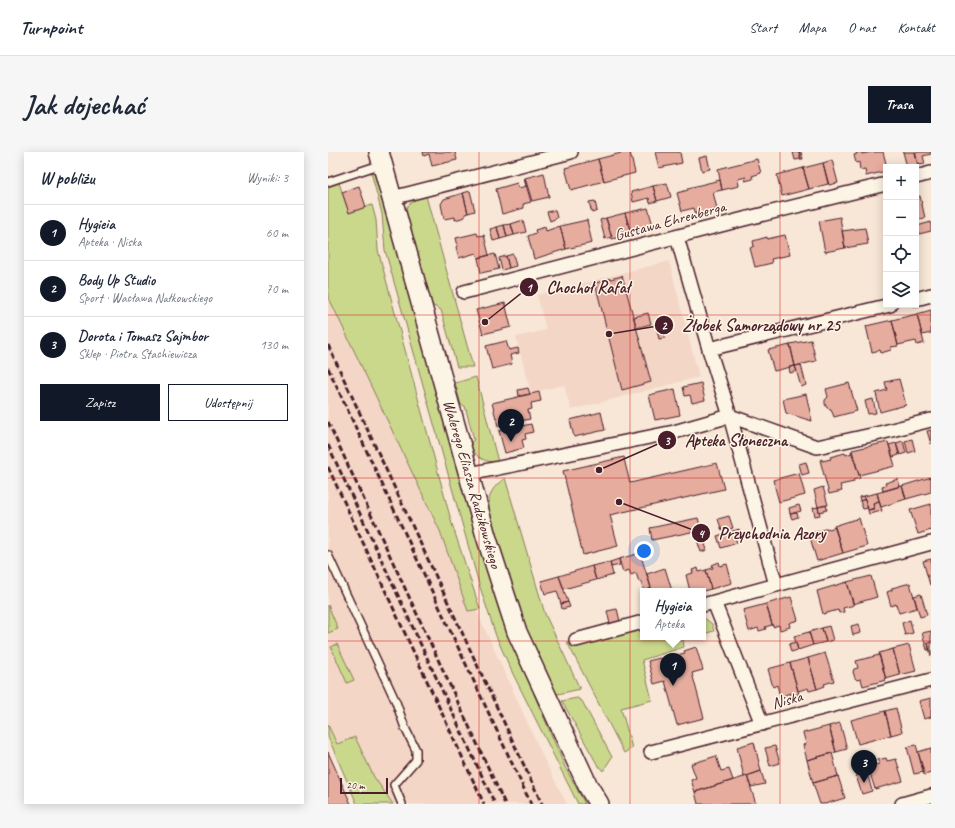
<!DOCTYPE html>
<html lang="pl">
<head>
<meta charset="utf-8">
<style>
	body { margin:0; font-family:Caveat,sans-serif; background:#f6f6f7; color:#1f2937 }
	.controls { position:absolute; right:12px; top:12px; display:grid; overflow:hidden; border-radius:0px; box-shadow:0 2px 10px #0003 }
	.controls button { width:36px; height:36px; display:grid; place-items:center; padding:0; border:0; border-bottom:1px solid #e0e1e3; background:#fff; color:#1f2937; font:20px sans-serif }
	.scale { position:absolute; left:12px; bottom:10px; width:48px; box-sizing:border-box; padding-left:4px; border:2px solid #4a1f2b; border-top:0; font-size:11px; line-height:14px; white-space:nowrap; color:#4a1f2b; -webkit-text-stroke:3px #fcf5e5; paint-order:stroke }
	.you { position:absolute; left:316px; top:399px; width:14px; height:14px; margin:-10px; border:3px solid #fff; border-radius:50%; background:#1a73e8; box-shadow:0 0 0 6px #1a73e833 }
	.badge { display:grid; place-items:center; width:26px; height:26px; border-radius:50%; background:#111827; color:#fff; font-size:13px; font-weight:700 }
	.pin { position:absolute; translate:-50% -33px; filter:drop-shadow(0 1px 2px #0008) }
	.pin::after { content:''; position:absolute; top:21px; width:14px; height:12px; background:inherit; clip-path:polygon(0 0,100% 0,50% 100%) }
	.popup { position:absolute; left:312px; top:436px; width:66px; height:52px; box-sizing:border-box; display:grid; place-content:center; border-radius:0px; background:#fff; filter:drop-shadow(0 1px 3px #0005); font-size:13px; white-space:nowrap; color:#747a83 }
	.popup b { font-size:15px; color:#1f2937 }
	.popup::after { content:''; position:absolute; left:50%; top:100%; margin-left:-8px; border:8px solid transparent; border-top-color:#fff }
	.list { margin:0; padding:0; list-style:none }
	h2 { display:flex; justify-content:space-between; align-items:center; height:52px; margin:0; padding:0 16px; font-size:17px }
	h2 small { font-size:13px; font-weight:400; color:#747a83 }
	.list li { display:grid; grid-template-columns:26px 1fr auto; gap:12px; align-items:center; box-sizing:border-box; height:56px; padding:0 16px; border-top:1px solid #e0e1e3 }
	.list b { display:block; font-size:15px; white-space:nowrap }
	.list p { margin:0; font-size:13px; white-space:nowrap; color:#747a83 }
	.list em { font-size:13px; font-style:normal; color:#747a83 }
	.actions { display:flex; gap:8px; padding:12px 16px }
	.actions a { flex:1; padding:9px 0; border:1px solid #111827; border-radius:0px; text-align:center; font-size:14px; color:#111827 }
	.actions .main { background:#111827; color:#fff }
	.icon { flex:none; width:22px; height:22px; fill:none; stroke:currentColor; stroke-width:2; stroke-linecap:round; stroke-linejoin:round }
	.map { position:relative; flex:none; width:603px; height:652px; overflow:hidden; border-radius:0px }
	header { display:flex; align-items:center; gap:24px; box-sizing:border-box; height:56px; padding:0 20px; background:#fff; border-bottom:1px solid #e0e1e3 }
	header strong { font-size:19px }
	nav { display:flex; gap:22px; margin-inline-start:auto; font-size:14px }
	.intro { display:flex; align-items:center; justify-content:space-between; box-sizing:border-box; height:96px; padding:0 24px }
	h1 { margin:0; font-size:28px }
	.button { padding:10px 18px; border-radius:0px; background:#111827; color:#fff; font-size:14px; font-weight:700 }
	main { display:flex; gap:24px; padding:0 24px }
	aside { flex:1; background:#fff; border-radius:0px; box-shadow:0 2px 10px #0003 }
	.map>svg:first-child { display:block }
	.built { fill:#f3d6c6 }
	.green { fill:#cad88c; stroke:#8a7c5c }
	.building { fill:#e6ad9f; stroke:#4a1f2b }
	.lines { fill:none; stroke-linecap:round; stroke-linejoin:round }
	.lane-casing { stroke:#4a1f2b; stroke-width:10 }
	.street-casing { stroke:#4a1f2b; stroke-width:16 }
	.secondary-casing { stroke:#4a1f2b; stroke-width:22 }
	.lane { stroke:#fcf5e5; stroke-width:7 }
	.street { stroke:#fcf5e5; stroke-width:13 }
	.secondary { stroke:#fcf5e5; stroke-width:19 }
	.rail { stroke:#4a1f2b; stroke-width:3; stroke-dasharray:6 3; stroke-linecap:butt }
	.grid { fill:none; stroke:#d62828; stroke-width:1; stroke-opacity:0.55 }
	.labels { text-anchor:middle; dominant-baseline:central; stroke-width:3; stroke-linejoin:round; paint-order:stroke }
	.street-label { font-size:16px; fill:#4a1f2b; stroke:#fcf5e5 }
	.leader { fill:none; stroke:#4a1f2b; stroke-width:1.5 }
	.callout-dot { fill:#4a1f2b; stroke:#fcf5e5; stroke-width:1.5 }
	.mark-label { font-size:12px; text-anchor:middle; font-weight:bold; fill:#fff }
	.callout-label { font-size:17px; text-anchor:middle; font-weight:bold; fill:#4a1f2b; stroke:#fcf5e5; stroke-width:3; stroke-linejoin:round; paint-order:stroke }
</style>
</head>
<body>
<header>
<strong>Turnpoint</strong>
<nav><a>Start</a><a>Mapa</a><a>O nas</a><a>Kontakt</a></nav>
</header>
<div class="intro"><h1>Jak dojechać</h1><a class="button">Trasa</a></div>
<main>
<aside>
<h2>W pobliżu<small>Wyniki: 3</small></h2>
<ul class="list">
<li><span class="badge">1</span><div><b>Hygieia</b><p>Apteka · Niska</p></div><em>60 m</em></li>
<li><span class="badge">2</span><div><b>Body Up Studio</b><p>Sport · Wacława Nałkowskiego</p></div><em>70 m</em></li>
<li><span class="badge">3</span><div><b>Dorota i Tomasz Sajmbor</b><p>Sklep · Piotra Stachiewicza</p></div><em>130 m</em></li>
</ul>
<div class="actions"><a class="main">Zapisz</a><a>Udostępnij</a></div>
</aside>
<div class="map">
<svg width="603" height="652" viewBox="0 0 603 652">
	<rect width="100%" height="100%" fill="#f8e7d7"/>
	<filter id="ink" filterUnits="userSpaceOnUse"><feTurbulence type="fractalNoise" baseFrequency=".025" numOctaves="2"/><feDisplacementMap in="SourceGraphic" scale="8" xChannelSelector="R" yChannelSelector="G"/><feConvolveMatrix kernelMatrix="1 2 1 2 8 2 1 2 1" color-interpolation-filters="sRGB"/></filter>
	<g filter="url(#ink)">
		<path class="built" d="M341 109 371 225 243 258 236 233 203 241 188 185 218 178 209 143Z
			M0 144 112 379 219 613 239 652H46L18 589 9 592 0 573Z"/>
		<path class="green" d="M43 20H48L163 431C175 469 189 503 206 538V542L237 615 257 652H250L184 520 168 484 151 432 57 98 54 62Z
			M11 31 21 60 44 53 48 68 50 98 124 372 152 457 140 459 112 379 0 144V35Z
			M98 44 145 215H129L113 158 102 152 79 63 78 56C84 48 89 46 98 44Z
			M148 225 170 310C154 310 147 305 142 291L146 288 137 254 133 253 127 231Z
			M177 326 217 462 252 537 230 542 227 540 200 484 180 424 161 357C160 341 165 335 177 326Z
			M0 453 10 477 0 481Z
			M375 465 384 472 386 479 375 482Z
			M315 477V485H363L355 487 356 495 314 508 324 548 293 556 304 596 296 601 239 490 245 487 251 494Z
			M9 492 26 528 19 531 3 495Z
			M249 546 254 549 284 605 275 619 269 612 234 549Z
			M0 573 9 592 27 585 46 625 65 652H29L0 585Z"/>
		<path class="building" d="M95 0H127L129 8 104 14 101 2 96 4Z
			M297 0H302L307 21 276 29 270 7Z
			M327 0H352L354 11 331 16Z
			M465 0H471L473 7 467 8Z
			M471 0H473L475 7H473Z
			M528 0H534V2L544 0H555L559 15 558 19 538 24 537 17 532 18 531 10 528 11 526 3 529 2Z
			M575 0H587L590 13 579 15Z
			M587 0H603V2L595 4 597 12 590 13Z
			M379 4 382 17 374 19 371 6Z
			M270 7 276 29 243 38 237 16Z
			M429 7 433 21 424 24 425 27 417 29 418 25 410 27 411 34 394 38 390 17Z
			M504 8 510 31 501 33 495 11Z
			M495 11 500 32 481 37 475 16Z
			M475 16 481 37 454 44 449 23Z
			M216 21 221 45 204 49 197 26Z
			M196 26 203 50 195 52 196 56 174 62 168 37 189 31 191 36 198 34Z
			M392 28 394 38 385 40 389 57 368 63 366 56 354 59 349 41 360 38V36Z
			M339 31 343 45 329 49 325 34Z
			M31 34 38 55 21 61 14 40Z
			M325 34 329 49 322 51 321 46 305 50 303 40Z
			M142 39 147 59 140 61 135 41Z
			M135 41 140 61 137 62V65L127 68V65L116 67 113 52 116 47Z
			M592 44 597 66 588 68V45Z
			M267 49 269 59 264 61 261 50Z
			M320 56 326 77 303 81 297 61Z
			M227 58 229 66 222 69 219 60Z
			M297 61 303 82 284 87 278 66Z
			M512 65 517 96 497 100 491 69Z
			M278 66 284 85 277 87 272 68Z
			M195 68 198 80 186 83 183 72Z
			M259 68 264 91 238 97 232 74Z
			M603 70V79L591 82 589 74Z
			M183 72 186 83 179 85 176 73Z
			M176 73 179 85 172 87 169 75Z
			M232 74 238 97 206 107 200 84 208 81 207 78 217 75 218 79Z
			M169 75 172 87 165 89 162 77Z
			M537 76 540 92 517 96 514 79Z
			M149 81 150 84 156 83 161 103 150 106 148 101 131 106 128 95 130 94 128 86Z
			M457 83 462 103 443 107 444 111 427 115 422 96 426 94 425 89 439 85V87Z
			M167 102 171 117 153 121 150 106Z
			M185 102 188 114 181 116 178 104Z
			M178 104 181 116 174 118 171 106Z
			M294 123 323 230 294 238 267 131 280 128 281 126 282 127 294 124Z
			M177 151 183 175 155 182 148 158Z
			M603 158V181L594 183 589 162Z
			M320 161 323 172 308 176 306 165Z
			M589 162 596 191 589 193 588 189 570 193 564 168Z
			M564 168 570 194 563 195V198L553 201 552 198 544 200 538 174Z
			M334 172 337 186 331 187 328 173Z
			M483 188 488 209 467 214 462 192Z
			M178 189 181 198 190 196 191 201 182 203 184 212 164 217 158 194Z
			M462 193 467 214 446 219 440 198Z
			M473 213 478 233 473 235 467 214Z
			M467 214 469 219 462 221 461 215Z
			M571 227 578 253 552 260 548 241 559 238 557 230Z
			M373 231 377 248 364 251 362 243 357 244 355 235Z
			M521 231 529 259 506 265 503 257 499 256 497 252V248L500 245 498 237Z
			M200 236 202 242 191 244 190 238Z
			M347 237 352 263 327 268 321 243Z
			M211 240 213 249 203 251 204 257 200 258 202 267 170 274 164 251Z
			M478 242 484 269 458 261 455 247Z
			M545 247 548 261 540 262 537 249Z
			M273 260 277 278 246 285 242 268Z
			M203 272 205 280 197 282 198 287 194 288 196 296 177 301 171 279Z
			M603 278V292L599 279Z
			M584 287 587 299 580 301 577 289Z
			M575 289 578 301 572 303 568 291Z
			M560 290 567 314 531 323 524 298Z
			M568 291 571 303 565 305 561 293Z
			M523 299 532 326 525 328 526 330 512 333 514 339 501 342 492 308 494 307V309L503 307 502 305 517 301 518 303 524 301Z
			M296 305 297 307H296L302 331 389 311 396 337 282 363 290 394 255 403 235 319Z
			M478 310 481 321 474 323 471 312Z
			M471 321 477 343 451 350 445 328Z
			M603 325V340L578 347 574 334Z
			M570 327 572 334 555 339 554 334 558 333 557 331Z
			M574 334 578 347 553 355 549 341Z
			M495 335 500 353 490 355 486 338Z
			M549 341 551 349 545 351 546 356 540 358 536 344Z
			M536 344 537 347 532 349 531 345Z
			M537 347 540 356 535 357 532 349Z
			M551 349 554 359 541 362 540 358 546 357 545 351Z
			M603 352V378L590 382 582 358Z
			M471 353 473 359 462 362 461 356Z
			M498 353 499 358 491 360 490 355Z
			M490 355 492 363 487 364 485 356Z
			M469 361 470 365 464 367 462 362Z
			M401 364 405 376 394 379 390 367Z
			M370 366 373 378 324 388 322 376Z
			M531 366 539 394 515 401 506 374Z
			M507 375 515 401 489 409 481 382 500 376 501 377Z
			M411 377 412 381 407 383 405 379Z
			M405 379 409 391 393 396 389 384Z
			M375 386 379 398 373 400 369 388Z
			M312 401 323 436 316 439 313 429 311 430 308 421 303 423 301 418 295 420 291 407Z
			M291 407 292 413 283 415 282 410Z
			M603 407V433H602L595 409Z
			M282 410 285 423 268 428 264 414Z
			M391 410 392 414 399 412 404 431 383 437 378 418 385 416 384 413Z
			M264 414 268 428 236 437 231 424Z
			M337 416 344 439H324L319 422Z
			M370 416 371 420 378 418 383 437 375 439H362L358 423 365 421 364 418Z
			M231 424 240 450 233 452 229 439 217 442 213 429Z
			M543 424 549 445 525 452 519 430Z
			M519 430 526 453 515 456 516 460 511 461 510 458 495 462 489 439Z
			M582 431 589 456 571 461 568 452 563 454 559 440 564 438V436Z
			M593 442 599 463 592 465 586 444Z
			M463 445 470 468 461 471 462 475 452 478 451 473 445 475 438 452Z
			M240 450 242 455 234 457 233 452Z
			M438 452 444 473 437 475 438 477 431 479 430 476 421 479 415 458Z
			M289 457 292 469 282 472 279 459Z
			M582 468 585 481 577 483 574 471Z
			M531 472 533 481 525 483 523 474Z
			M501 474 505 488 498 490 494 476Z
			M494 476 498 490 485 493 481 480Z
			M603 479V490L600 491 601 498H599L594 481Z
			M481 480 485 493 470 498 466 484Z
			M468 490 470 498 463 500 461 492Z
			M603 490V504L600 491Z
			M581 493 588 519 572 523 565 497Z
			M368 495 375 518 364 521 376 566 349 573 337 529 326 532 320 509 332 506 333 507 357 501 356 499Z
			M565 497 572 523 558 527 551 501Z
			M497 501 506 529 496 532 497 534 489 537 480 506Z
			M551 503 558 528 535 534 533 527 529 528 527 526 525 520 526 517 530 516 528 509Z
			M480 506 489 537 481 539 480 536 470 539 462 511Z
			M462 511 471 542 462 544V541L452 545 449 533 445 535 440 517Z
			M603 546V565L596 567 591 549Z
			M568 556 574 580 563 583 557 559Z
			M557 559 563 583 530 592 523 568Z
			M512 571 519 597 508 600 501 574Z
			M501 574 508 600 479 608 475 593 478 592 475 581Z
			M426 590 433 619 416 625 409 595Z
			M588 593 596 620 586 622 579 595Z
			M447 594 452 611 442 614 437 596Z
			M603 596V621L596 623 590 600Z
			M0 600 23 652H0Z
			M504 601 510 624 485 631 479 608Z
			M388 604 393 619 401 617 405 628 367 640 363 628 368 626 363 612Z
			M558 606 559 609 568 607 575 629 547 637 540 615 551 612 550 608Z
			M433 619 437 632 423 635 419 624Z
			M539 620 544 639 534 642 528 624Z
			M419 624 428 652H370L367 640Z
			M510 624 517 646 497 652H492L485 631Z"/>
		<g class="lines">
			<defs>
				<path id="lane" d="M0 30 54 12
					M0 403 68 550 77 576 88 598V608L66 633 74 652"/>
				<path id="street" d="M588 25 603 21
					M64 46 243 0
					M349 85 381 197 402 264 448 433
					M136 140 416 67 558 32
					M588 147 603 143
					M381 197 562 153
					M141 322 346 280 402 264 489 295 548 282 603 268
					M386 450 434 572
					M375 453 603 391
					M248 488 315 470
					M323 600 603 528
					M574 652 603 644"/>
				<path id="secondary" d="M51 0 158 384 189 480 260 634 271 652"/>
			</defs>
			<use href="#lane" class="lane-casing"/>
			<use href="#street" class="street-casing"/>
			<use href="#secondary" class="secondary-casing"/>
			<use href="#lane" class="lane"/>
			<use href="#street" class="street"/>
			<use href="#secondary" class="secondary"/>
			<path class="rail" d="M0 193 214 652
				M0 216 203 652
				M0 270 177 652
				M0 293 167 652
				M0 315 156 652"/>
		</g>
	</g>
	<path class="grid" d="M151 0V652M302 0V652M452 0V652M0 163H603M0 326H603M0 489H603"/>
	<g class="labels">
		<g class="street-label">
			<text transform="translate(342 69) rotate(-15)">Gustawa Ehrenberga</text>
			<text transform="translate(144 332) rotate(74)">Walerego Eliasza Radzikowskiego</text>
			<text transform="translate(459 548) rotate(-15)">Niska</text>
		</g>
	</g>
	<path class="leader" d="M157 170L201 135M281 182L336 173M271 318L339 288M291 350L373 381"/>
	<g class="callout-dot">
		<circle cx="157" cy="170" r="4"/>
		<circle cx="281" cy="182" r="4"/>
		<circle cx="271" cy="318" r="4"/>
		<circle cx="291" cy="350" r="4"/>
		<circle cx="201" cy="135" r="10"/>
		<circle cx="336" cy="173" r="10"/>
		<circle cx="339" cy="288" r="10"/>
		<circle cx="373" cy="381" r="10"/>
	</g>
	<g class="mark-label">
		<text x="201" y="140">1</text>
		<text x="336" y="178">2</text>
		<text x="339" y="293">3</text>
		<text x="373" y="386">4</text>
	</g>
	<g class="callout-label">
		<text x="260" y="141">Chochoł Rafał</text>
		<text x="433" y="179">Żłobek Samorządowy nr 25</text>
		<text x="408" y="294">Apteka Słoneczna</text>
		<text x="444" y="387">Przychodnia Azory</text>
	</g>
</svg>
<div class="controls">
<button>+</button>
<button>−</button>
<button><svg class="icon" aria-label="locate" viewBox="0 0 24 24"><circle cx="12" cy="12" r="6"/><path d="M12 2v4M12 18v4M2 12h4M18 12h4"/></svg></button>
<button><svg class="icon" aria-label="layers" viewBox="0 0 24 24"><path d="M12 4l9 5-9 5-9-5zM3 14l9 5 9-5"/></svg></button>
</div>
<div class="scale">20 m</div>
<div class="you"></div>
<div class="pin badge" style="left:345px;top:534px">1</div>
<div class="popup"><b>Hygieia</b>Apteka</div>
<div class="pin badge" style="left:183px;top:290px">2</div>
<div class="pin badge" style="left:536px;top:631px">3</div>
</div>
</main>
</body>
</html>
